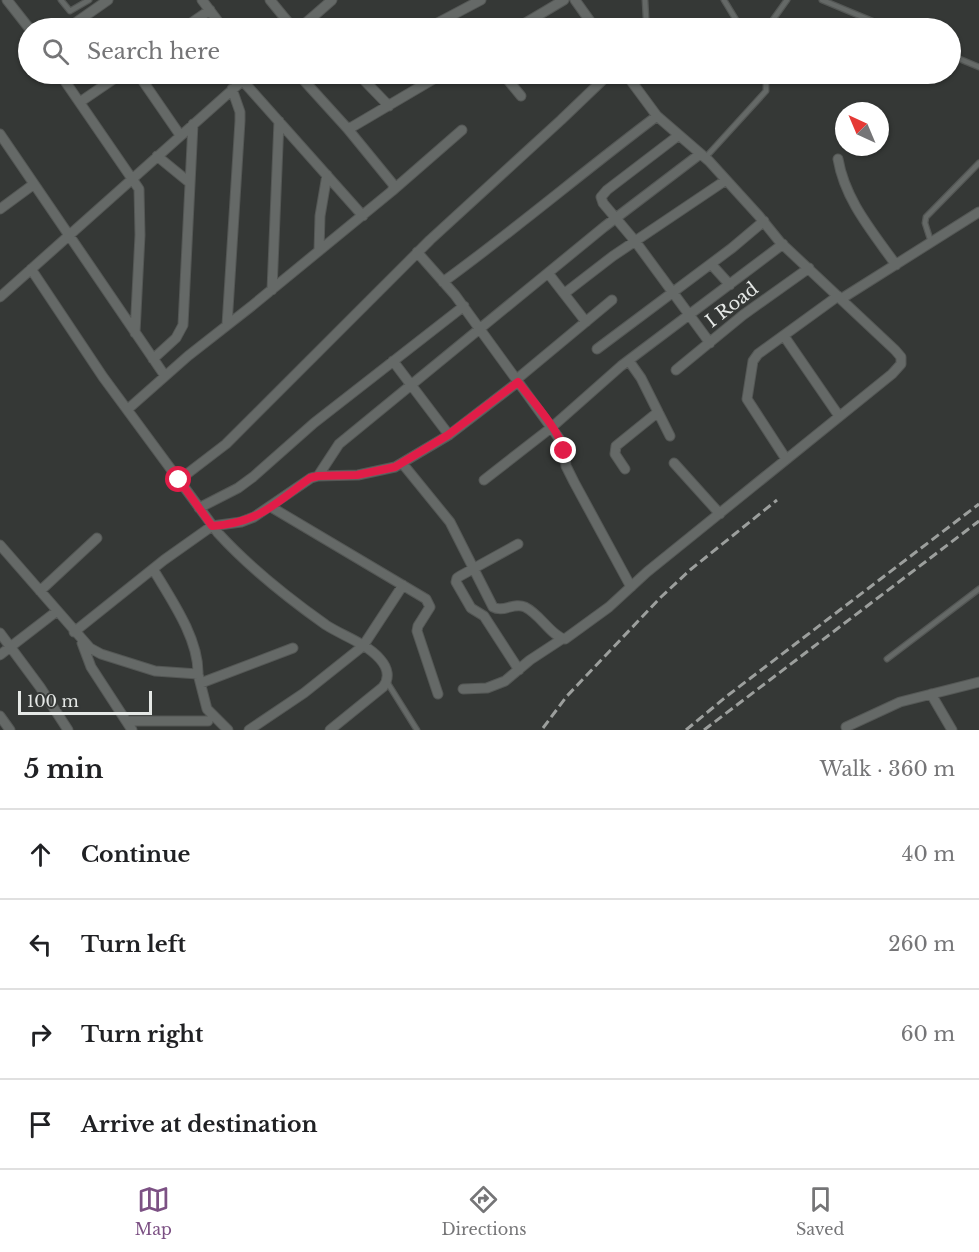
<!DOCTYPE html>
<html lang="en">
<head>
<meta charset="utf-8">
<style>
	body { margin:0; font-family:"Libre Baskerville",serif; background:#f2f2f2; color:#202124 }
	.compass { position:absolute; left:835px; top:102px; width:54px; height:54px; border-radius:50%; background:#fff; box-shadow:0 2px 4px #0004; rotate:316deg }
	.scale { position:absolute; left:18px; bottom:15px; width:134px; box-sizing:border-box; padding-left:6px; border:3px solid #e5e8e6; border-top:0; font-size:16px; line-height:21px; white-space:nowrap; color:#e5e8e6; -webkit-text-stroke:4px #353836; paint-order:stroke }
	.stop { position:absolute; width:18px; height:18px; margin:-14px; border:4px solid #e11d48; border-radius:50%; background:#fff }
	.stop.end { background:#e11d48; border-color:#fff; box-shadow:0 2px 6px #0008 }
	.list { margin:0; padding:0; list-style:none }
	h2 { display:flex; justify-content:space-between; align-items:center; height:78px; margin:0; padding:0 24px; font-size:26px }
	h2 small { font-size:20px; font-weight:400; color:#757577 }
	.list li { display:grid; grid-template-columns:39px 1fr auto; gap:18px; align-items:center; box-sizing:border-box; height:90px; padding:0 24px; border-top:2px solid #e0e0e0 }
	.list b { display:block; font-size:22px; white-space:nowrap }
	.list em { font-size:20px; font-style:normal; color:#757577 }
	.icon { flex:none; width:33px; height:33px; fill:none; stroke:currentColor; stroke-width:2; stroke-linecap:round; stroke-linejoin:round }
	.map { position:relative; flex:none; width:979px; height:730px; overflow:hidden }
	.search { position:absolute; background:#fff; box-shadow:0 2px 4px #0004; left:18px; right:18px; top:18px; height:66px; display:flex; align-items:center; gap:15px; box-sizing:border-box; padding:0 21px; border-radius:33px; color:#757577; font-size:22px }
	.sheet { height:438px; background:#fff }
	nav { display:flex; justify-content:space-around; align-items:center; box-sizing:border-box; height:84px; border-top:2px solid #e0e0e0; background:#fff; font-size:16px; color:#757577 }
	nav a { display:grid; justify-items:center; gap:3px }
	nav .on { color:#7c5184 }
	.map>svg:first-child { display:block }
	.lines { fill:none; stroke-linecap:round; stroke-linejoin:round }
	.lane-casing { stroke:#545755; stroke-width:7 }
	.street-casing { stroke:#545755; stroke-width:11 }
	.lane { stroke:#656967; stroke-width:4.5 }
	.street { stroke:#656967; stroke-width:9 }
	.rail { stroke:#9c9f9d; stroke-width:3; stroke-dasharray:9 4.5; stroke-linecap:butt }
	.route { stroke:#e11d48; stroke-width:8 }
	.labels { text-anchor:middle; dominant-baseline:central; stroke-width:4.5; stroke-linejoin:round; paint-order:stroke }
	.street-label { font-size:18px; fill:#e5e8e6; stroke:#353836 }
</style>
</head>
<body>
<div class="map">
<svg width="979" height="730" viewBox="0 0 979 730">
	<rect width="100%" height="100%" fill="#353836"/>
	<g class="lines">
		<defs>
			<path id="lane" d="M61 0 70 11 89 0
				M645 0 646 18
				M724 0 741 28
				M822 0 889 28
				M767 28 787 0
				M950 55 979 67
				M705 158 766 91V74
				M931 242 925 223 926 217 979 163
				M887 659 979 589
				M387 682 417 730"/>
			<path id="street" d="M7 0 29 28
				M202 0 223 28
				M270 0 293 28
				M575 0 595 28
				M68 28 108 0
				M184 28 210 10
				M300 28 332 0
				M428 28 481 0
				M517 28 564 0
				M60 74 139 189 140 235 135 333
				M138 74 180 135
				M298 74 347 128 352 127 442 74
				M358 74 389 106
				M503 74 521 96
				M242 80 363 216
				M80 102 121 74
				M0 134 165 376
				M679 135 607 190 601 197 603 203 635 241 710 343
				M157 156 190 183
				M838 159C845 200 872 231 896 265
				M392 191 462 130
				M0 209 34 184
				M319 251 320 216 327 175
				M417 252 455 295 561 441 564 447 566 466 574 482 631 587
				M711 264 730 285
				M31 269 103 377 218 533C249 567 288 598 326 625 343 636 366 643 380 659 388 668 390 678 383 687L330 730
				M548 273 586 322
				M443 282C516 229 585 170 657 116
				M272 290 279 121
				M565 293 613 256 726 180
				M0 297 250 74
				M841 299 979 212
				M227 325 240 121V112L232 89
				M784 336 839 416
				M597 349 732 248 764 221
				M153 359 176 338 183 325 193 124
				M393 361 449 435
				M629 361 641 378 670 436
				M676 370 743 315 809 268
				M517 379 612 300
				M128 409 188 356 253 305 392 191 394 186 392 183 347 128
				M786 459 747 399 753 361 758 354 838 296
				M402 463 450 522 493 607C503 613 514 602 525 607 540 614 552 637 565 639L609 607 647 572 892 374 901 364V357L895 350 780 242 759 216 709 161 657 116 626 74
				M674 463 720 514
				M625 469 615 454 616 446 658 412
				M318 476 339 444 604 227 700 154
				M179 480 226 444 430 240 561 120 609 74
				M484 480 552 427 621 366 783 244
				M271 507 426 599 430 607 418 626 417 631 438 694
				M199 508 238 488 253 477 314 423 464 306
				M518 544 460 576 457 578 456 582 471 608 484 616 519 670
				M0 545 90 648 101 654 155 671 198 674 207 709 228 730
				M153 569C171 599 199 639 198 674
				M40 591 97 538
				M74 632 164 560 212 526 241 522 254 517 311 478 318 476 358 475 395 467 449 435 518 382
				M0 633 40 687 68 730
				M82 643 91 667 132 730
				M0 655 57 611
				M201 683 293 648
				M463 689 487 688 505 681 530 660 562 639
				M931 694 952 730
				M0 716 10 730
				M127 721H208
				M846 727 900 702 979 682
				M249 730 304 693 363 646 403 585"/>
		</defs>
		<use href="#lane" class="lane-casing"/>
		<use href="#street" class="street-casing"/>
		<use href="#lane" class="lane"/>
		<use href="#street" class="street"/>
		<path class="rail" d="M543 728 567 696 661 597 690 570 777 500
			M686 730 727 696 979 504
			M704 730 979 521"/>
	</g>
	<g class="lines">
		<path class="route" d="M179 480 212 526C258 523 275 504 310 478L318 476 357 475 395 467 448 435 518 382C531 399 560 431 564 451"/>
	</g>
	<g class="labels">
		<g class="street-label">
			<text transform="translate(732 305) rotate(-38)">I Road</text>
		</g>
	</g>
</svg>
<svg class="compass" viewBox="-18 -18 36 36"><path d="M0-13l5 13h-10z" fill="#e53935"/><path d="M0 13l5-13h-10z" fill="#757577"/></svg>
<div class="scale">100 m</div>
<div class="stop" style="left:179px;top:480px"></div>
<div class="stop end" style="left:564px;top:451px"></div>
<div class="search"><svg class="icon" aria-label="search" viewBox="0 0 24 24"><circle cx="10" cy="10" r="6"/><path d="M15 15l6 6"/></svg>Search here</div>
</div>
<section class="sheet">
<h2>5 min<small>Walk · 360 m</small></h2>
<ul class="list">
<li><svg class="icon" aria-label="ahead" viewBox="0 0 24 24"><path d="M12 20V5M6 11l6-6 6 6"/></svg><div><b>Continue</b></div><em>40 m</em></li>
<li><svg class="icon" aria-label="left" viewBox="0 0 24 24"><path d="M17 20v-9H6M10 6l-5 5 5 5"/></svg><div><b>Turn left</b></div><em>260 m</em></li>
<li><svg class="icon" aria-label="right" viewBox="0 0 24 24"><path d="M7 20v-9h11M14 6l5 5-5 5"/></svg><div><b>Turn right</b></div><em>60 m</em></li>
<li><svg class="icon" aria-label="arrive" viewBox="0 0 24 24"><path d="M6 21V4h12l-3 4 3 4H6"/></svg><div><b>Arrive at destination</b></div></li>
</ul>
</section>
<nav>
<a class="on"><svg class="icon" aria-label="map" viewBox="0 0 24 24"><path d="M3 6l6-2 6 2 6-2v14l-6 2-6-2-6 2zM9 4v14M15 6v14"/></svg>Map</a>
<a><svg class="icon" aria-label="directions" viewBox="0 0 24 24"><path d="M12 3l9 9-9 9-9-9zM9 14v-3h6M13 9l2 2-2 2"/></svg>Directions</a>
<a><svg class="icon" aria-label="saved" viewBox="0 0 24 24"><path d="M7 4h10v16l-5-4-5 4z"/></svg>Saved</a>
</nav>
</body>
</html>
